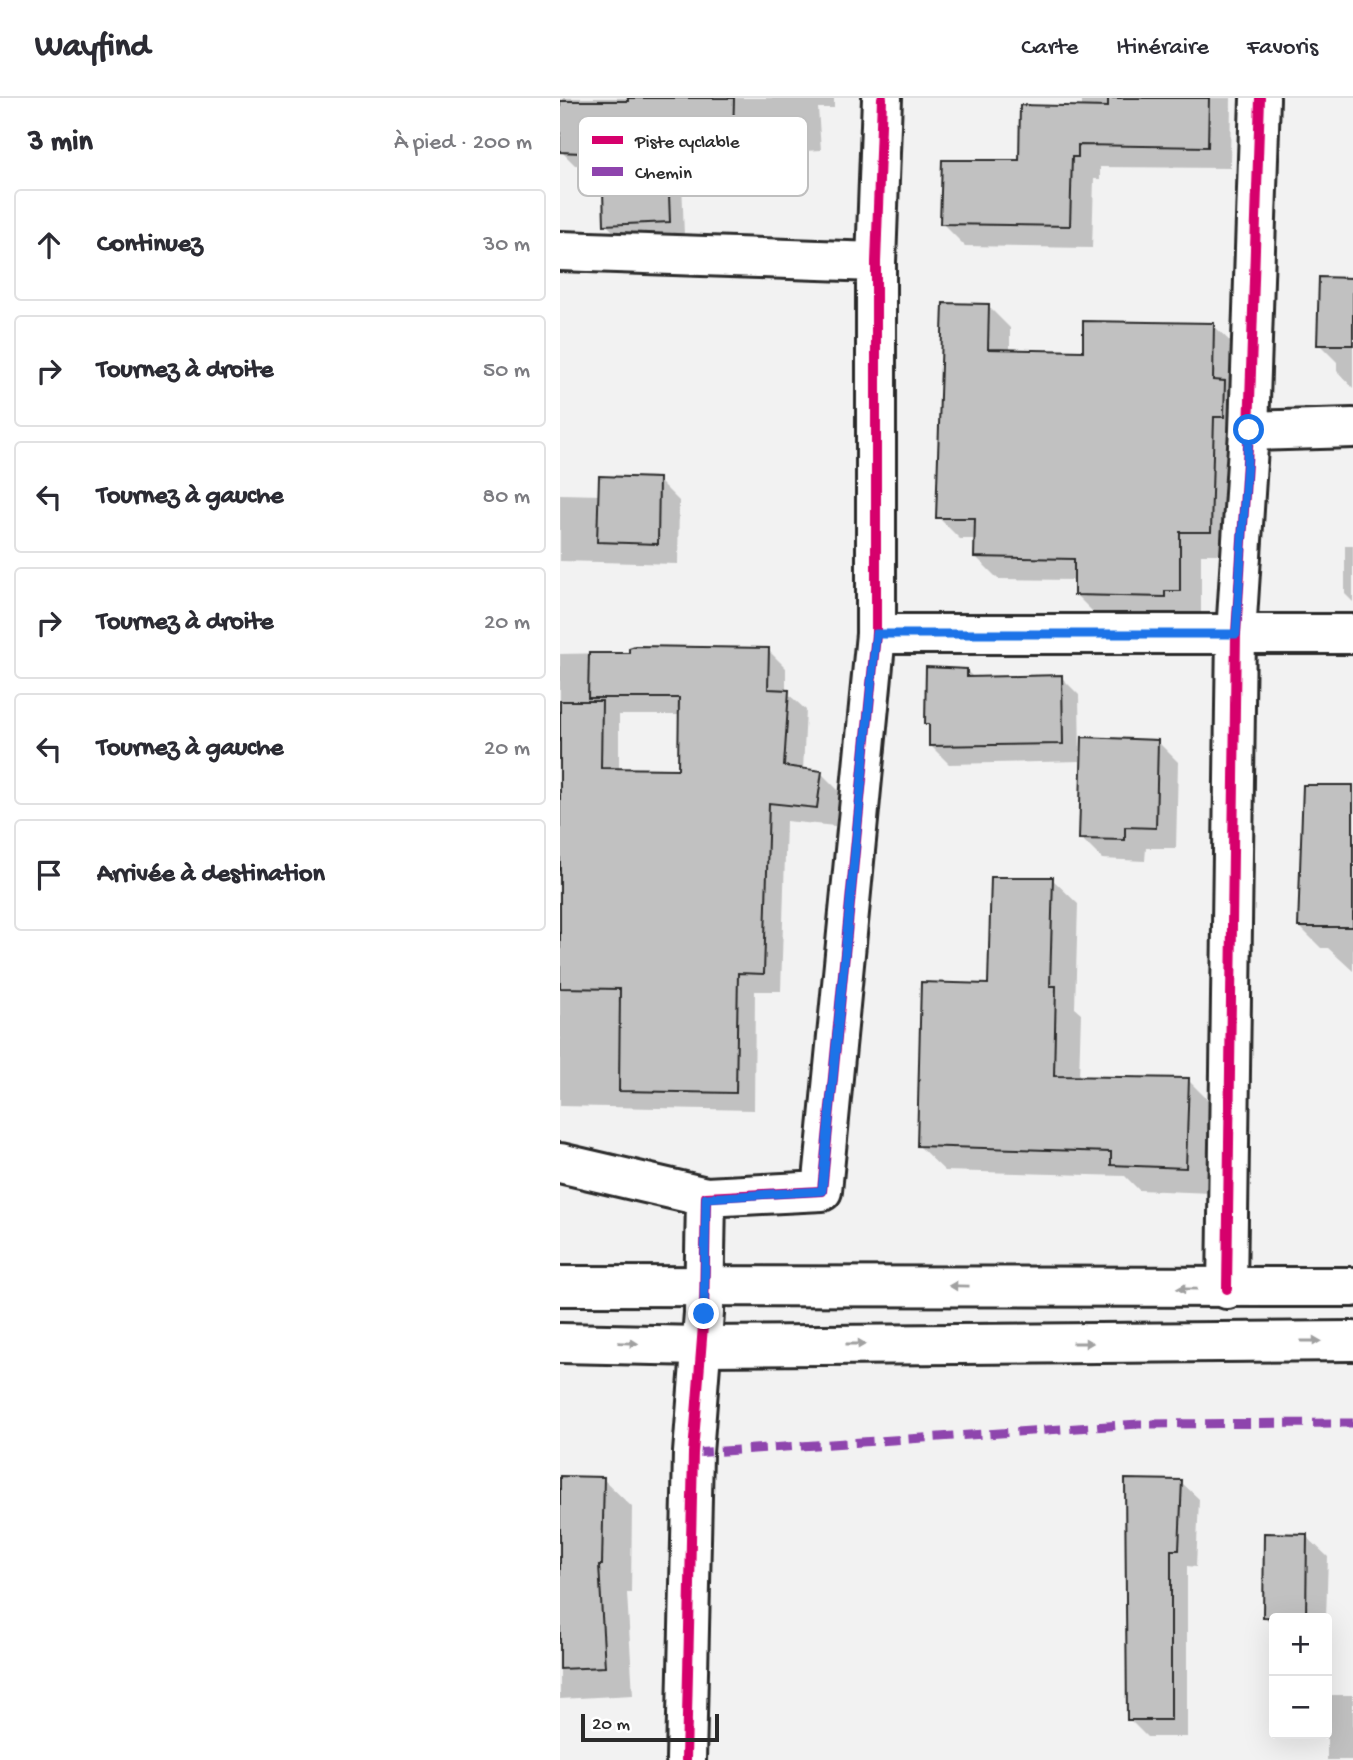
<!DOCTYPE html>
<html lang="fr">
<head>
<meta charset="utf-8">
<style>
	body { margin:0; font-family:"Gochi Hand",sans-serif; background:#f7f7f7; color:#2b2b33 }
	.controls { position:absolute; right:21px; bottom:21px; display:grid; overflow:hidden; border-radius:7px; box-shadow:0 7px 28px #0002 }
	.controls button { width:63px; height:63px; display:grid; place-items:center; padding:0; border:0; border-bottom:2px solid #e1e1e2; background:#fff; color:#2b2b33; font:35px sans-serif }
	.scale { position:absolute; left:21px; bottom:18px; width:138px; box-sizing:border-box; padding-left:7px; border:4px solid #2b2b2b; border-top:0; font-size:19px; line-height:24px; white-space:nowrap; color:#2b2b2b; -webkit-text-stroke:5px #fff; paint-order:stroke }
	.stop { position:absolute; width:21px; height:21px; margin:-16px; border:5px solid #1a73e8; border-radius:50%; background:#fff }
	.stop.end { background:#1a73e8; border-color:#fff; box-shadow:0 2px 7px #0008 }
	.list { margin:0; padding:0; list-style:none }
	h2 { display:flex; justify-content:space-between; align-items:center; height:91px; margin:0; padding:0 28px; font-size:30px }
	h2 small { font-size:23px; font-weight:400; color:#7c7c81 }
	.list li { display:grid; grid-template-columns:46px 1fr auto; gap:21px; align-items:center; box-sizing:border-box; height:112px; margin:0 14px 14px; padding:0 14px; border:2px solid #e1e1e2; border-radius:7px }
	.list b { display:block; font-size:26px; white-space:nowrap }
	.list em { font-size:23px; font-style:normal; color:#7c7c81 }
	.icon { flex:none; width:38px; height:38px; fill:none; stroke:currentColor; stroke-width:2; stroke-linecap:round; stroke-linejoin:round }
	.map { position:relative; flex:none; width:793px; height:1662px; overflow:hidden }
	header { display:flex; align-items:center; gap:42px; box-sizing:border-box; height:98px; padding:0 35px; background:#fff; border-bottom:2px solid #e1e1e2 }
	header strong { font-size:33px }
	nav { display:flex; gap:38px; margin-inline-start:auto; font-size:24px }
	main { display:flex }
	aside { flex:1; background:#fff }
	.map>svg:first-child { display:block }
	.shadow { fill:#0003; fill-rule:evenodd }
	.building { fill:#c1c1c1; stroke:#2b2b2b; stroke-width:2 }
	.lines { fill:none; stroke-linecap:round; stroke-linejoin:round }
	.minor-casing { stroke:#2b2b2b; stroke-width:44 }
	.highway-casing { stroke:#2b2b2b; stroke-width:44 }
	.minor { stroke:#fff; stroke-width:38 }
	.highway { stroke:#fff; stroke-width:38 }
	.quiet { stroke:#8e44ad; stroke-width:9; stroke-dasharray:18 9; stroke-linecap:butt }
	.cycleway-casing { stroke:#fff; stroke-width:15 }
	.cycleway { stroke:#d6006c; stroke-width:10 }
	.oneway { fill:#a0a0a0 }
	.route { stroke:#1a73e8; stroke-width:9 }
	.key { fill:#fff; stroke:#bfbfbf; stroke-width:2 }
	.key-label { font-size:19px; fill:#2b2b2b }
</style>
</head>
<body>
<header>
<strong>Wayfind</strong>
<nav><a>Carte</a><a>Itinéraire</a><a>Favoris</a></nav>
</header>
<main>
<aside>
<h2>3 min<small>À pied · 200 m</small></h2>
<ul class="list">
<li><svg class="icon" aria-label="ahead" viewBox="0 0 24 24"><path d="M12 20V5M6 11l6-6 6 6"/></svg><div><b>Continuez</b></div><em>30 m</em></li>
<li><svg class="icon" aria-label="right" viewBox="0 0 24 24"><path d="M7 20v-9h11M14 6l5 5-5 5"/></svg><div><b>Tournez à droite</b></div><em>50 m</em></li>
<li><svg class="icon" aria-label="left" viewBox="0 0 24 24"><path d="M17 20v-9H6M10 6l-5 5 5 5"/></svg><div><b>Tournez à gauche</b></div><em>80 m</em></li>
<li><svg class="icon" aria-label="right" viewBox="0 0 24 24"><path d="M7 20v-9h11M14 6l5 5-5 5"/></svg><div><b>Tournez à droite</b></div><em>20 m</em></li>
<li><svg class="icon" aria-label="left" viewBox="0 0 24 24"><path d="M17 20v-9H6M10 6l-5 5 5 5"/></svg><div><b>Tournez à gauche</b></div><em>20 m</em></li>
<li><svg class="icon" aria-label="arrive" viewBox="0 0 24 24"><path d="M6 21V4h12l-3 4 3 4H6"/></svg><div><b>Arrivée à destination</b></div></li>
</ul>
</aside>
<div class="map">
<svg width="793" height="1662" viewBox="0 0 793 1662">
	<rect width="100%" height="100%" fill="#f2f2f2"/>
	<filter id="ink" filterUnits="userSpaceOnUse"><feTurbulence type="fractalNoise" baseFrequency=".0143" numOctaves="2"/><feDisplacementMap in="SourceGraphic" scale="14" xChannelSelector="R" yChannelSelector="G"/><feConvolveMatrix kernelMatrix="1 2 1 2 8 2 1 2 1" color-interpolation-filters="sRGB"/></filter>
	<g filter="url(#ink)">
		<path class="shadow" d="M3 0H274V10H258L261 52 245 53V89L210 90 196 75 195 54H121L124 138 60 140 46 126 44 69 15 67 1 53Z
			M522 0H671L670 70 540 69V81H534L532 150 405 148 382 125 461 64 522 10Z
			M793 181V290L777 273V264L759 246Z
			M428 208 450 230V253L525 254 653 227 676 249 673 456H641V514H626V521L538 519 516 497V482L438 481 416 459V441H400L378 419Z
			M98 382 119 403 118 466 0 463V396L41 397Z
			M785 447H793V504L785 496Z
			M208 552 226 570V594L246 612 243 672 261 675 279 693 275 728 226 723 221 893H195L194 1012 0 1008V556ZM59 617H120L119 673 59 672Z
			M406 572 414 580 501 579 519 597 520 663 389 666 371 648V630L366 626Z
			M597 643 618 664 616 750H586L585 763 542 761 521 740Z
			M793 688V873L768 850H761L740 829Z
			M492 781 518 806 515 910 521 915 519 980 628 982 654 1008 651 1095 579 1092 565 1078 385 1073 359 1048 430 888Z
			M0 1380 43 1381 72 1409 71 1495H67L73 1597 0 1601Z
			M621 1384 639 1401 636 1469 627 1468V1639H587L569 1621Z
			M746 1438 768 1459 766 1520H714V1528L705 1519Z
			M767 1597H793V1662H767Z"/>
		<path class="building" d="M68 0H174L173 40H107L110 124 44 127 42 56 0 54V3H68Z
			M548 0H649L648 49 518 47V59H512L510 128 380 126 382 62H459L460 7 548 9Z
			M759 179 793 180V247H757Z
			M383 205 429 206 428 251 523 253V223L654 225 653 282 665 283 664 319H654L651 434H620V493H605V499L514 497V461L414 459 415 420H376Z
			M39 378 99 380 98 446 37 444Z
			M75 548 209 550 208 591 229 592 224 668 262 673 257 710 209 705 204 876 178 875 176 995 59 993 60 891 0 890V603H42L41 670 118 671 119 600H28L29 555H69V550Z
			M366 569 407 571V579L502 577 503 646 369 648V626H365Z
			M522 639 598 642 596 730 565 729V742L519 741Z
			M743 687H793V829H738Z
			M431 779H493L490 888H496L494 978 629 980 626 1070 551 1067V1054L357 1048 361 884 428 886Z
			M0 1378 44 1379 42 1467H39L45 1569 0 1571Z
			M565 1381 622 1382 619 1452H611V1622H567Z
			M704 1435 747 1436 746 1520 703 1519Z"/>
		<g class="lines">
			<defs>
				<path id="minor" d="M0 153 316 164
					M689 333 793 330
					M316 536H793
					M0 1065 146 1099
					M667 1191 676 536 689 333 700 0
					M126 1662 133 1355 144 1215 146 1099 262 1093 316 536V164L322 0"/>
				<path id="highway" d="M0 1188 793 1189
					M0 1245 141 1248 793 1243"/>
			</defs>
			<use href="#minor" class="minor-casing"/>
			<use href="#highway" class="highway-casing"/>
			<use href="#minor" class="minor"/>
			<use href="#highway" class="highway"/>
			<path class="quiet" d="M133 1355 579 1326 793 1325"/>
			<defs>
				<path id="cycleway" d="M667 1191 676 536 689 333 700 0
					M126 1662 133 1355 144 1215 146 1099 262 1093 316 536V164L322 0"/>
			</defs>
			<use href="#cycleway" class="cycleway-casing"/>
			<use href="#cycleway" class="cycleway"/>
		</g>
		<defs><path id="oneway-solid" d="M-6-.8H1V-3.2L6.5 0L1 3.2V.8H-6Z" transform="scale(1.75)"/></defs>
		<g class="oneway">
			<use href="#oneway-solid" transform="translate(399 1188) rotate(-179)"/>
			<use href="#oneway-solid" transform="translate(627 1191) rotate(-179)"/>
			<use href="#oneway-solid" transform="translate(751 1243)"/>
			<use href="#oneway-solid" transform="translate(68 1245) rotate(2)"/>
			<use href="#oneway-solid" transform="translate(523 1245)"/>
			<use href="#oneway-solid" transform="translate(296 1246)"/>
		</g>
	</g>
	<g class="lines" filter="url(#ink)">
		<path class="route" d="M144 1216 146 1100 262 1093 316 536H676L689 332"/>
	</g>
	<rect x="18" y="18" width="230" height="80" rx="10" class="key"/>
	<rect x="32" y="38" width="31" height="8" fill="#d6006c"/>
	<rect x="32" y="69" width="31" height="9" fill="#8e44ad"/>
	<g class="key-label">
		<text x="75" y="49">Piste cyclable</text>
		<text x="75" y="80">Chemin</text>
	</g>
</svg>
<div class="controls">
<button>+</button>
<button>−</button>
</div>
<div class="scale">20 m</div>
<div class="stop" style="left:689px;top:332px"></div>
<div class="stop end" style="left:144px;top:1216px"></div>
</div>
</main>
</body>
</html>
